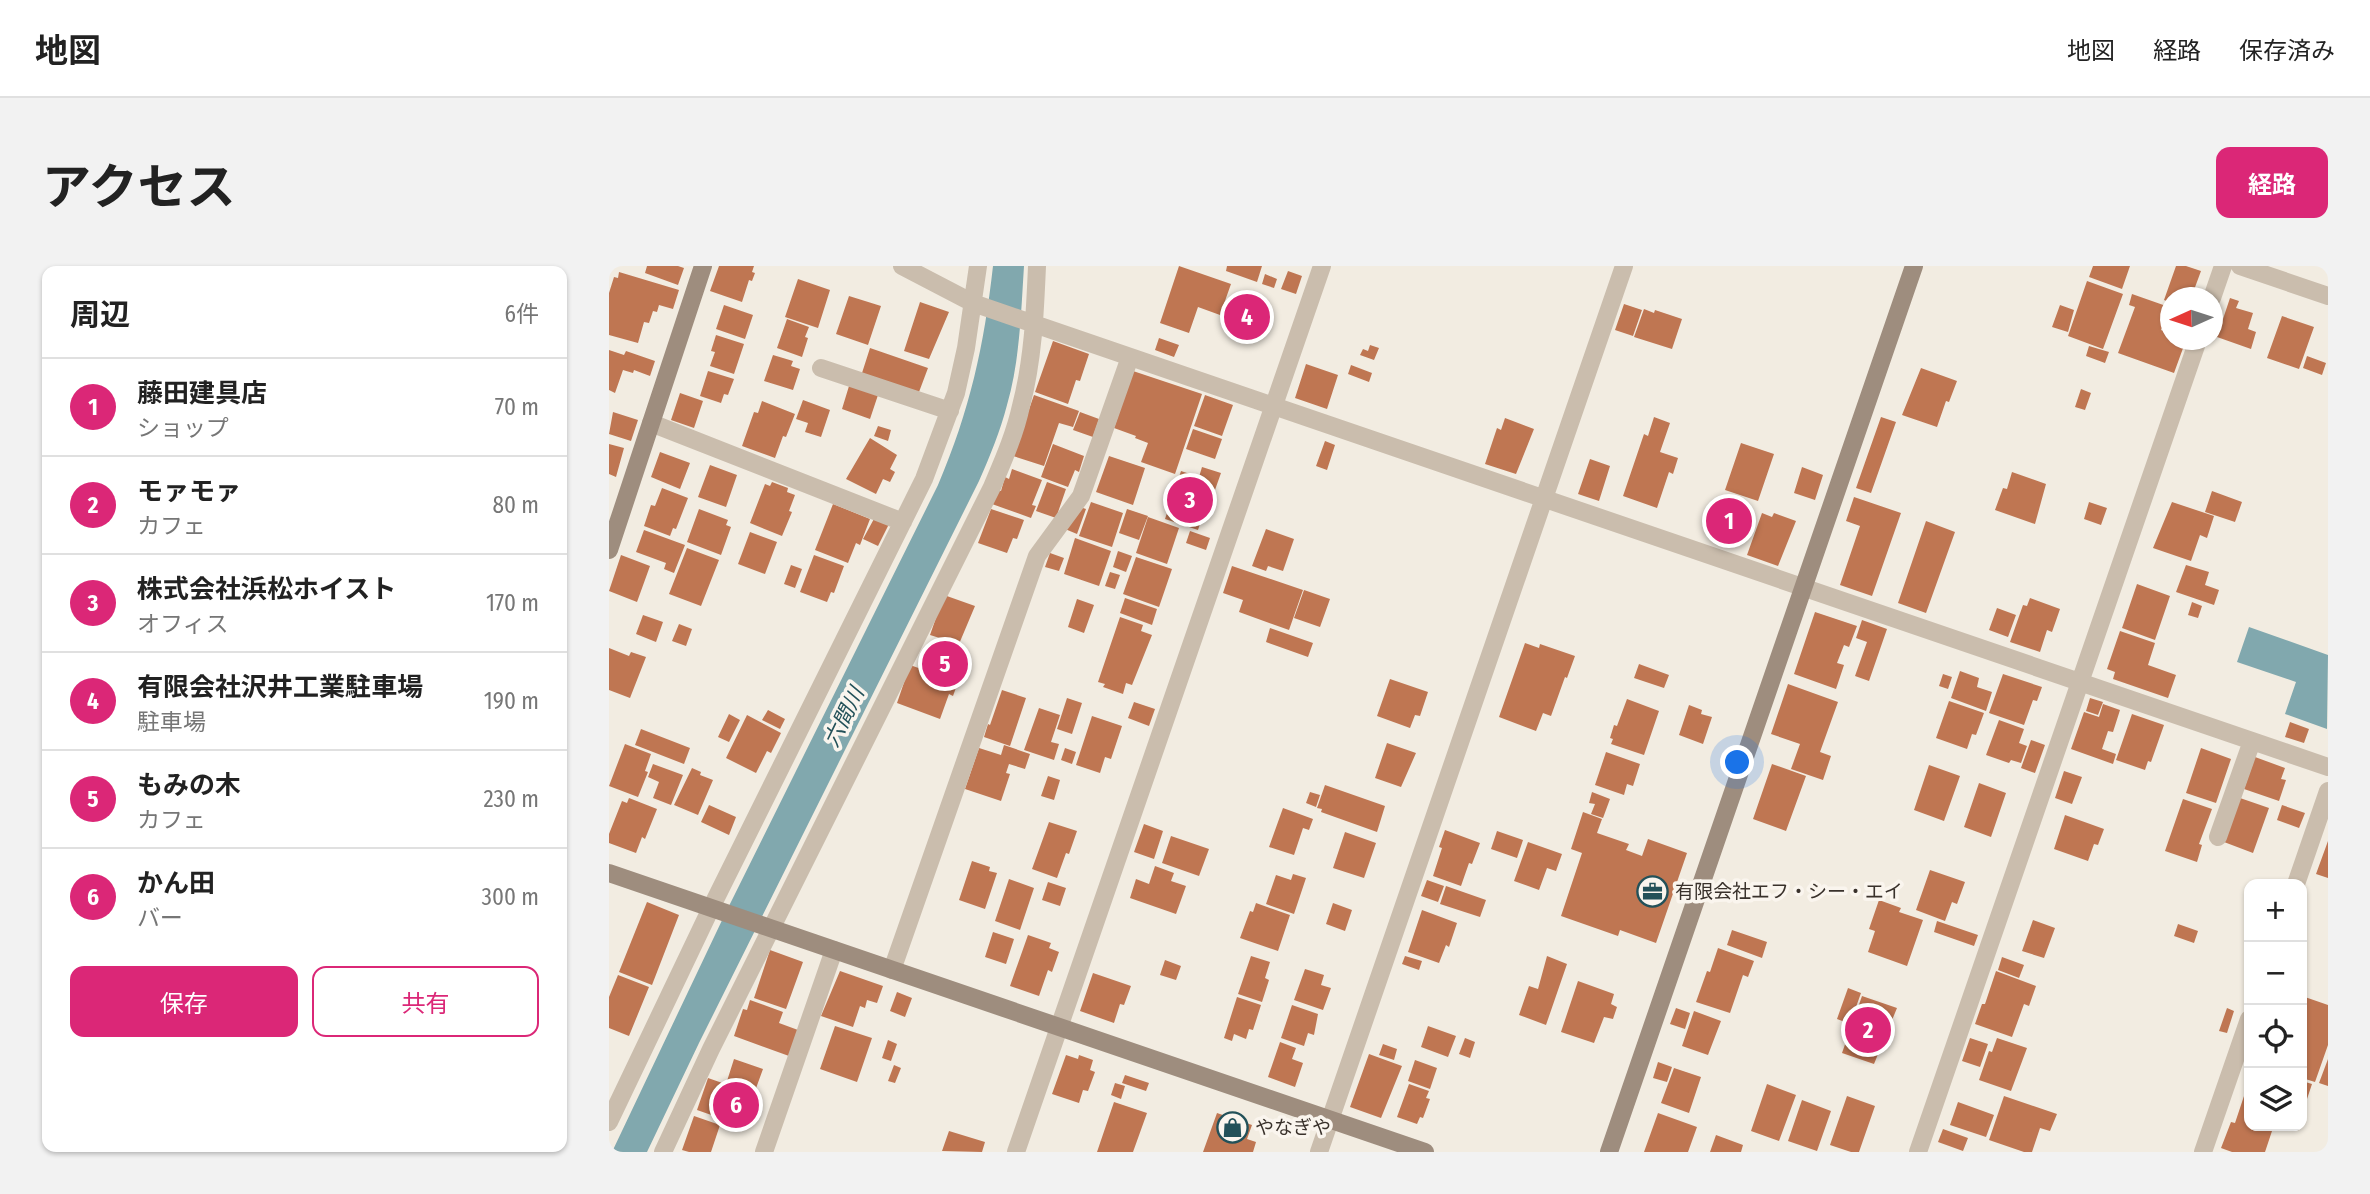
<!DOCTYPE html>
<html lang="ja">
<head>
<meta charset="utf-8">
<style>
	body { margin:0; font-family:"Fira Sans Condensed","Noto Sans JP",sans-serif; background:#f2f2f2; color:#222 }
	.controls { position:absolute; right:21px; bottom:21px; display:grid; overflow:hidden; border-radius:14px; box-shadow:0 2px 5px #0004 }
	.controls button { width:63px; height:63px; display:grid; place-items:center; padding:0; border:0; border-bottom:2px solid #e0e0e0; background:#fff; color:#222; font:35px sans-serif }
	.compass { position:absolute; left:1551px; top:21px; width:63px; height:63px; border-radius:50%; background:#fff; box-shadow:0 2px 5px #0004; rotate:267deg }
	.you { position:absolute; left:1129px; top:497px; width:24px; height:24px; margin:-18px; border:5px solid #fff; border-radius:50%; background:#1a73e8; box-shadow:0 0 0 10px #1a73e833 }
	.badge { display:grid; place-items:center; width:46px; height:46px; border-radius:50%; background:#db2777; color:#fff; font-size:23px; font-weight:700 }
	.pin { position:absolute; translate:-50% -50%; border:4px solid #fff; box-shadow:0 2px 7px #0006 }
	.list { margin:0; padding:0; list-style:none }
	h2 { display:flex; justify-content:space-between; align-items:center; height:91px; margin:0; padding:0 28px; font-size:30px }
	h2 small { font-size:23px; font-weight:400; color:#767676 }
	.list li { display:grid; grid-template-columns:46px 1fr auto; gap:21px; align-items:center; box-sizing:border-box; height:98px; padding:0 28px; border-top:2px solid #e0e0e0 }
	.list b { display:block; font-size:26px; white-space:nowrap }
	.list p { margin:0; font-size:23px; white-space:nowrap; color:#767676 }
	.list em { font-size:23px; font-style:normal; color:#767676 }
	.actions { display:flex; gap:14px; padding:21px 28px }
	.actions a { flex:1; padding:16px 0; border:2px solid #db2777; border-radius:14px; text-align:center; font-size:24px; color:#db2777 }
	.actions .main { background:#db2777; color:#fff }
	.icon { flex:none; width:38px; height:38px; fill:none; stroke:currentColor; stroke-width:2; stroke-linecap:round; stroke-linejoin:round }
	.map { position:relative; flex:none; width:1719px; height:886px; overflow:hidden; border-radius:14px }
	header { display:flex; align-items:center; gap:42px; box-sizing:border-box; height:98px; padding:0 35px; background:#fff; border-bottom:2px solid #e0e0e0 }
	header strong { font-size:33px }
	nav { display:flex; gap:38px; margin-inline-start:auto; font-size:24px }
	.intro { display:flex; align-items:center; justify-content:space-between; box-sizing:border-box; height:168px; padding:0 42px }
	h1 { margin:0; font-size:49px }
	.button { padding:18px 32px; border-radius:14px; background:#db2777; color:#fff; font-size:24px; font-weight:700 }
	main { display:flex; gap:42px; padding:0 42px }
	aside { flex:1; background:#fff; border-radius:14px; box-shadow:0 2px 5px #0004 }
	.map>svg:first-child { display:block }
	.water { fill:#81a8ae }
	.building { fill:#bf7652 }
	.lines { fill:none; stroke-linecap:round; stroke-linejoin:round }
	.street { stroke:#cabdad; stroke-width:18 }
	.secondary { stroke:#9e8d7e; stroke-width:18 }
	.labels { text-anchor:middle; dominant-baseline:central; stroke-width:7; stroke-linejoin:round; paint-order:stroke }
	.poi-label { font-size:19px; fill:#39312b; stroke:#faf5ee; text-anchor:start }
	.water-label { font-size:21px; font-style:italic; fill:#235159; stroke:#faf5ee }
</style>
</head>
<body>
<header>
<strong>地図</strong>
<nav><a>地図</a><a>経路</a><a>保存済み</a></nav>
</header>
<div class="intro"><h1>アクセス</h1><a class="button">経路</a></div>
<main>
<aside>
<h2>周辺<small>6件</small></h2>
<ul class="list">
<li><span class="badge">1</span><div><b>藤田建具店</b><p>ショップ</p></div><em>70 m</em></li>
<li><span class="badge">2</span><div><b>モァモァ</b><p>カフェ</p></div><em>80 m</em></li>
<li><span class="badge">3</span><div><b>株式会社浜松ホイスト</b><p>オフィス</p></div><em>170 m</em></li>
<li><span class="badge">4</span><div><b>有限会社沢井工業駐車場</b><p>駐車場</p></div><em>190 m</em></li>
<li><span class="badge">5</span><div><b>もみの木</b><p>カフェ</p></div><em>230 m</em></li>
<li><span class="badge">6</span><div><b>かん田</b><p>バー</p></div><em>300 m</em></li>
</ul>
<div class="actions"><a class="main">保存</a><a>共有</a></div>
</aside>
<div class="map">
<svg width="1719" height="886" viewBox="0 0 1719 886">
	<rect width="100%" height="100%" fill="#f2ece1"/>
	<path class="water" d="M384 0H415C412 46 411 94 398 139 391 166 381 190 370 215L90 777 38 886H3L116 648 329 219C361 144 375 80 384 0Z
		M1640 361 1719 389 1718 463 1676 448 1687 416 1628 396Z"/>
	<path class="building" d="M38 0H69L75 2 69 19 36 7Z
		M110 0H145L143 6 146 7 143 15 140 14 133 36 101 25Z
		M570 0 622 18 611 49 589 41 580 67 551 57Z
		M618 0H653L648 16 617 5Z
		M1484 0H1521L1513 23 1480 11Z
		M1567 0H1577L1592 5 1585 24 1582 23 1579 32H1562V37L1555 34Z
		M679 5 693 10 687 28 672 23Z
		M10 6 70 24 64 43 50 39 48 46 44 45 40 57 35 56 29 77 0 69V27L5 11 9 12Z
		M656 8 668 13 665 22 653 18Z
		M189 13 221 24 209 62 176 51Z
		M1478 15 1514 28 1494 83 1459 70Z
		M1523 28 1560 41 1552 64 1562 68V74H1577L1565 107 1509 87 1526 41 1520 39Z
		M240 30 272 40 259 79 227 68Z
		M1621 32 1630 35 1627 42 1644 47 1639 63 1647 66 1642 83 1608 71Z
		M311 36 340 46 320 93 295 85Z
		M1015 38 1033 44 1024 70 1006 64Z
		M115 39 144 49 136 73 107 63Z
		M1451 39 1465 44 1459 66 1443 61Z
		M1035 43 1045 47 1046 44 1073 53 1063 83 1025 71Z
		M1673 50 1705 61 1690 103 1658 92Z
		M178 53 200 61 196 71 199 72 193 91 168 82Z
		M107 69 135 78 125 108 101 100 106 86 102 85Z
		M550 72 570 79 565 91 546 84Z
		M444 75 480 88 471 115 467 114 459 138 426 126Z
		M761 79 770 82 765 94 751 89 754 83 759 85Z
		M1480 80 1500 86 1496 97 1477 90Z
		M261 82 319 102 310 126 253 107Z
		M0 84 15 89 17 85 46 95 41 110 25 104 24 107 14 104 6 127 0 124Z
		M164 89 184 95 182 100 191 103 184 124 155 115Z
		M1698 90 1717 97 1713 109 1694 102Z
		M697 98 729 109 718 143 686 132Z
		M742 99 763 107 760 116 739 108Z
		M1312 102 1348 115 1340 136 1337 135 1328 161 1293 149Z
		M99 105 125 113 119 129 115 128 112 137 91 130Z
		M524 105 593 128 566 208 532 196 539 177 526 172 527 170 505 162Z
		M240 120 269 129 261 153 233 143Z
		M1472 123 1482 127 1476 144 1466 141Z
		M71 127 94 135 85 162 62 154Z
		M425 129 470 145 464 161 450 157 435 200 404 190Z
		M596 129 624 139 613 170 585 160Z
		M194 134 221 144 212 171 196 166 199 157 187 153Z
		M153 135 186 148 177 171 174 170 166 192 133 180 145 146 149 147Z
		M4 146 29 154 22 175 0 168Z
		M471 146 490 153 484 171 464 164Z
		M1045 151 1061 157 1051 186 1069 192 1064 208 1060 206 1048 242 1014 230 1035 168 1039 170Z
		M1272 151 1287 156 1262 227 1247 222Z
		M896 152 925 163 907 208 876 198 888 162 892 164Z
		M269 160 282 164 279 175 265 170Z
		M584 163 613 173 606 193 577 183Z
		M261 172 288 189 281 203 286 206 281 216 274 213 267 228 237 213Z
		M716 175 726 179 718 204 707 200Z
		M1132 177 1165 188 1149 235 1116 224Z
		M0 178 15 182 7 211 0 208Z
		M444 178 475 190 470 206 466 204 459 221 432 211Z
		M51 186 81 197 71 223 42 211Z
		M500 190 536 202 524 239 487 226Z
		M981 193 1001 200 990 235 969 228Z
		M101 199 128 209 117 241 89 231Z
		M593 201 612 207 601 238 598 237 589 264 556 253 572 205 590 211Z
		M1193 201 1214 209 1206 234 1185 227Z
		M403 203 433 214 423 239 427 240 422 252 383 238 388 224 392 225 396 211 400 213Z
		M1403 206 1437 218 1426 258 1386 244 1394 222 1398 223Z
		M163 216 179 222 178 226 186 229 180 245 183 246 173 270 141 257 156 218 161 220Z
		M438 216 457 223 447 252 427 245Z
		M53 222 79 232 67 263 64 262 61 270 35 260 42 239 46 240Z
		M1603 225 1633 236 1626 256 1596 246Z
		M1114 229 1139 238 1125 281 1100 272Z
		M1245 231 1292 247 1263 330 1231 319 1251 260 1237 255Z
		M482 236 514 247 503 281 470 270Z
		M1480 236 1498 242 1492 259 1475 253Z
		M1563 236 1605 250 1598 272 1591 269 1582 295 1544 282Z
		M224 238 261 253 251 279 247 277 239 297 206 284Z
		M471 241 477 243 468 268 456 263Z
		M90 243 119 254 117 259 122 261 112 289 78 276Z
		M382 243 415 254 408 273 404 272 398 287 369 277Z
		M518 243 539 250 530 274 510 267Z
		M1153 247 1163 251 1165 247 1187 255 1169 300 1138 289Z
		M266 251 280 258 269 280 254 273Z
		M539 251 570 262 558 298 527 287Z
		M1317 255 1346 266 1317 347 1289 337Z
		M657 263 685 273 674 305 659 300 657 305 643 300Z
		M35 264 76 279 65 307 55 303 57 297 27 286Z
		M581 265 601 272 597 284 577 277Z
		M141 266 168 276 156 308 129 298Z
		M466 272 502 285 490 320 455 308Z
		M78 282 110 294 92 340 60 328Z
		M509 285 523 290 517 306 504 301Z
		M441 287 455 292 450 305 436 301Z
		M12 289 41 300 28 336 0 325Z
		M205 289 235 300 225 327 222 326 218 336 191 326Z
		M527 291 563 303 550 341 514 328Z
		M182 299 193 303 186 322 175 318Z
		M1577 299 1600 306 1596 319 1610 324 1605 339 1567 326Z
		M623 300 694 324 680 364 630 346 634 334 614 327Z
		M501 306 511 309 506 323 496 320Z
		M1528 318 1561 330 1546 374 1513 362Z
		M695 324 721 333 711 361 685 352Z
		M335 329 366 340 350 378 321 369Z
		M516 332 548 343 543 359 511 347Z
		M1421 332 1451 343 1443 366 1438 364 1431 386 1401 376 1414 339 1418 340Z
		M468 333 485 339 475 367 459 361Z
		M1583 336 1593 340 1589 352 1579 349Z
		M1388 342 1407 349 1399 371 1380 364Z
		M1206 346 1248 360 1240 381 1235 379 1228 397 1235 399 1227 423 1185 408Z
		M34 349 54 356 47 376 27 368Z
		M511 351 534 359 532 365 543 369 523 419 517 417 514 428 494 421 496 418 489 416Z
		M1253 354 1278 363 1260 415 1246 410 1258 376 1247 372Z
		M70 358 83 363 77 380 63 375Z
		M661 362 704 377 699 391 657 376Z
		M1511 365 1546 377 1539 399 1567 409 1559 432 1504 413 1506 406 1498 403Z
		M916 377 930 382 931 378 966 390 958 412 956 411 942 450 934 447 927 465 890 451Z
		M0 382 20 390 22 386 37 391 21 432 0 424Z
		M326 384 353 394 346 413 319 403Z
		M1030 398 1060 409 1055 422 1025 412Z
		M301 399 349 416 344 430 340 428 331 453 288 437Z
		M1351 405 1370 412 1368 421 1383 426 1377 445 1342 432Z
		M1334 408 1343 411 1339 423 1330 420Z
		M1394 408 1433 421 1428 435 1424 434 1415 459 1380 447Z
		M781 413 819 426 811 450 806 449 801 462 768 450Z
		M1179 418 1229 436 1211 486 1222 490 1214 514 1182 503 1191 478 1162 468Z
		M393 424 417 432 401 480 375 471 379 458 381 459Z
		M458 432 473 437 463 468 448 463Z
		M1481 432 1494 436 1489 449 1477 445Z
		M1018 433 1050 445 1035 489 1002 478 1004 473 1001 472 1005 459 1008 460Z
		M1340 435 1375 447 1367 469 1363 468 1358 483 1327 472Z
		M525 436 546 443 540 460 519 452Z
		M1494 438 1511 444 1504 466 1499 465 1493 483 1507 488 1504 498 1462 483 1475 446 1490 451Z
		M1080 439 1093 444 1092 448 1103 451 1094 478 1070 469Z
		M430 442 451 449 442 476 450 478 445 494 415 484Z
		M159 444 176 453 171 463 153 454Z
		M120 448 131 454 120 476 109 471Z
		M1523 448 1555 459 1542 496 1539 495 1536 504 1507 494Z
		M138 449 172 467 162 487 158 485 147 507 117 492Z
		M483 450 513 460 502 493 496 491 491 507 467 499Z
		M1390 454 1415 463 1410 477 1418 480 1412 497 1402 494 1400 497 1377 489Z
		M1681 456 1700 463 1695 477 1676 471Z
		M32 463 81 482 75 498 26 479Z
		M1422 474 1436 479 1426 507 1412 502Z
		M778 477 807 487 792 521 766 512Z
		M16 478 42 488 36 505 39 506 29 531 0 520Z
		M395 479 421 488 416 503 400 498 397 507 401 508 392 535 356 523 370 482 392 489Z
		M456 482 467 486 463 498 452 494Z
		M1592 482 1622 493 1607 537 1577 527Z
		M997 486 1031 498 1024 520 1018 518 1015 529 986 519Z
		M1646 491 1676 502 1672 513 1677 514 1670 535 1635 523Z
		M44 498 74 509 62 539 44 532 50 516 39 511Z
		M1163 498 1197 510 1177 565 1144 553Z
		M1320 499 1351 510 1335 555 1305 544Z
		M83 502 92 506 91 509 104 514 89 549 65 539Z
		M1455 505 1473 511 1463 538 1446 532Z
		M439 510 451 514 445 534 432 530Z
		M1370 517 1397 527 1382 571 1355 561Z
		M716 519 776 540 768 566 712 546 713 543 708 542Z
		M701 526 711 529 707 541 697 537Z
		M983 526 1001 533 994 552 982 548 986 538 980 537Z
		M20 532 48 543 36 573 33 571 27 587 0 577V568L13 535 18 537Z
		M1631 532 1660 542 1644 587 1615 576Z
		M1574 533 1603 543 1590 578 1593 579 1588 596 1556 585Z
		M100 539 127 551 120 569 92 556Z
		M1673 539 1696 547 1690 562 1668 554Z
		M674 542 704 553 700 564 694 562 685 589 660 581Z
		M974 546 993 553 988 567 1020 578 1017 584 1033 590 1039 573 1078 587 1047 677 1011 664 1009 670 952 650 973 587 962 583Z
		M1456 549 1495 563 1489 579 1485 578 1479 595 1445 583Z
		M440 556 468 565 460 588 457 587 448 612 423 603Z
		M535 558 554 565 545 593 525 586Z
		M836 564 871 577 863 598 860 597 852 620 824 610 833 582 830 581Z
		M888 565 914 574 908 592 882 583Z
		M736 566 767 577 755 612 724 602Z
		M562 570 600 583 590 610 553 597Z
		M1719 575V612L1707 608Z
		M919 576 953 588 947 605 938 602 930 624 905 615Z
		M363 595 381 601 380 605 388 607 376 643 350 634Z
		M546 600 565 607 562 615 577 620 567 648 521 632 527 613 540 618Z
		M1321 604 1356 616 1348 638 1343 636 1336 655 1307 644Z
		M684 608 697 612 685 648 657 638 667 609 682 614Z
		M400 613 425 622 411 664 386 655Z
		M818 614 835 620 829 636 812 630Z
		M439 616 457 622 451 640 433 634Z
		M837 620 877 634 871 651 831 638Z
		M1270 634 1292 642 1290 646 1314 654 1298 700 1259 686 1266 665 1260 663Z
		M38 636 70 649 43 719 10 706Z
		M647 637 681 649 669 685 631 672 641 645 644 646Z
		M724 637 743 644 736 665 717 658Z
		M813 644 848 657 840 681 837 679 830 697 799 686Z
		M1424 654 1446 662 1435 692 1413 685Z
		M1328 655 1369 669 1365 680 1325 666Z
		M1569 658 1589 665 1585 677 1565 670Z
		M1123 664 1158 676 1153 692 1118 679Z
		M384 666 405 673 397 698 376 691Z
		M419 669 442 677 440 682 450 686 443 706 439 704 430 730 401 720Z
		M1109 682 1145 695 1139 711 1134 709 1121 747 1087 736 1098 705 1101 706Z
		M161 684 194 696 177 743 145 732Z
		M642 690 661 696 656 712 660 714 653 736 629 728Z
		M796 690 813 695 810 704 793 698Z
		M938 690 958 698 937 759 910 749 920 720 929 723Z
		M1393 691 1415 699 1410 712 1389 704Z
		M556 694 572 700 567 714 551 709Z
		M696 703 715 709 712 719 722 722 714 744 685 734Z
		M231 705 274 720 268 737 258 734 256 742 251 740 244 761 212 750Z
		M1387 705 1427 720 1420 740 1415 738 1403 771 1366 758 1373 738H1376Z
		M484 707 522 720 515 739 511 738 505 757 471 745Z
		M9 709 40 721 20 770 0 762V731Z
		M969 715 1005 728 1002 738 1008 741 1004 753 995 751 985 777 952 766Z
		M1239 722 1252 727 1241 758 1228 753Z
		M288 726 303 732 296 751 281 745Z
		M1253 730 1288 742 1265 798 1233 787Z
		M1693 730 1719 739V779L1706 816 1693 812Z
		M628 731 652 739 644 764 640 763 637 773 625 768 623 775 615 772Z
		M141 734 174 746 170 757 189 764 180 790 125 770 134 743 138 744Z
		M683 739 709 748 705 769 699 767 695 780 672 772Z
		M1067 742 1081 747 1076 763 1061 758Z
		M1618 742 1625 745 1618 767 1610 765Z
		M1085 745 1112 755 1099 789 1073 780Z
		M226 760 263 772 248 816 211 803Z
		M819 760 847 770 839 791 812 781Z
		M856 772 866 776 861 792 850 788Z
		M1361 772 1379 778 1371 801 1353 795Z
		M1388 772 1418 782 1402 825 1370 814 1380 785 1383 786Z
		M279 774 288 778 282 795 273 792Z
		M671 776 687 782 683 793 694 797 686 821 659 811Z
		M774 778 788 783 785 794 770 789Z
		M760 788 793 800 772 852 741 841Z
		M457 789 469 793 470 789 484 794 481 804 486 806 479 825 474 824 470 837 443 828Z
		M125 793 154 803 146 825 118 815Z
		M1719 793V820L1710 817Z
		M806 794 828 802 821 823 799 815Z
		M1049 796 1063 801 1058 816 1044 812Z
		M285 799 292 802 286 817 279 815Z
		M1065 802 1092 811 1080 847 1052 837Z
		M516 809 540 817 537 825 513 817Z
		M99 812 142 827 131 859 88 844Z
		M1693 815 1703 818 1697 836 1693 835Z
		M506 817 516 820 512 833 502 829Z
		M800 818 820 825 817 832 821 833 814 852 811 851 808 858 788 851Z
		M1158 818 1187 829 1170 875 1142 865Z
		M1636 827 1640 829V860H1659L1658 863 1663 865 1656 886H1623L1612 882 1622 856 1626 857Z
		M1238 830 1266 840 1250 886H1242L1221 879Z
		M1395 830 1448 848 1441 865 1431 862 1423 886H1415L1380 874Z
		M1193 834 1222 845 1208 885 1179 875Z
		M505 836 538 847 524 886H488Z
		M1349 836 1385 849 1377 871 1341 859Z
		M608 847 643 859 638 873 647 876 644 886H594Z
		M1049 847 1088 861 1079 886H1035Z
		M85 850 111 859 102 886H80L73 884Z
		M1334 863 1359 872 1354 885 1329 876Z
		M340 865 376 876 373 886 333 885Z
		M1107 869 1134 879 1132 886H1101Z"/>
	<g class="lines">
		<path class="street" d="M293 0 364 37 1719 501
			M1631 0 1719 30
			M1603 32 1614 0
			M212 102 341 145
			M42 157 294 256
			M1609 571 1643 475
			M1687 618 1719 525
			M283 704 428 290 472 230 521 91
			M0 856 102 642 315 213 347 127 357 82 369 0
			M54 886 102 783 383 221C394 195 406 168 412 140 424 94 426 47 428 0
			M155 886 225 684
			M407 886 713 0
			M710 886 1015 0
			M1309 886 1589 74
			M1594 886 1640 753"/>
		<path class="secondary" d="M0 284 94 0
			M0 607 816 886
			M1000 886 1305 0"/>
	</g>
	<defs>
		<symbol id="office-ring" viewBox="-11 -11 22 22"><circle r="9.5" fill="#faf5ee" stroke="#235159" stroke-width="1.5"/><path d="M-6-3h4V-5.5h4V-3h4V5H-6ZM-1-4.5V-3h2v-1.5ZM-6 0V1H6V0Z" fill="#235159"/></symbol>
		<symbol id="shop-ring" viewBox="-11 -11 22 22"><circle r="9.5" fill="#faf5ee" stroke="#235159" stroke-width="1.5"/><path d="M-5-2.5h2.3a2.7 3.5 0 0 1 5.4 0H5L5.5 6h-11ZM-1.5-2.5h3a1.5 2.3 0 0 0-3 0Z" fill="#235159"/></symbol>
	</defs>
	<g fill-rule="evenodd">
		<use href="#office-ring" x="1026" y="608" width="35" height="35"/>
		<use href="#shop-ring" x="606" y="844" width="35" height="35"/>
	</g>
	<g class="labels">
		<g class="poi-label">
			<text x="1066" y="625">有限会社エフ・シー・エイ</text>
			<text x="646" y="861">やなぎや</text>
		</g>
		<g class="water-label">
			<text transform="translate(235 451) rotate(-64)">六間川</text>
		</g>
	</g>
</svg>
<div class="controls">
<button>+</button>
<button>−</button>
<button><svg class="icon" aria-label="locate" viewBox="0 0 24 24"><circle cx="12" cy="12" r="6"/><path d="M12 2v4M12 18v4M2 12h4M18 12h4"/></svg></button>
<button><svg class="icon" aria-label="layers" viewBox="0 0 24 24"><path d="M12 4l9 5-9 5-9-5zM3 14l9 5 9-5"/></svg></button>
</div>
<svg class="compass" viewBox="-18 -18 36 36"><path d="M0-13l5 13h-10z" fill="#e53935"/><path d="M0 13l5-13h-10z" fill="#767676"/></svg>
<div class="you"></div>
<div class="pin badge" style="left:1120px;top:255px">1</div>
<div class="pin badge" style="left:1259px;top:764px">2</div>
<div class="pin badge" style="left:581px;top:234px">3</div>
<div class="pin badge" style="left:638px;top:51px">4</div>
<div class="pin badge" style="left:336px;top:398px">5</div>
<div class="pin badge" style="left:127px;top:839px">6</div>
</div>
</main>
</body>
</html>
